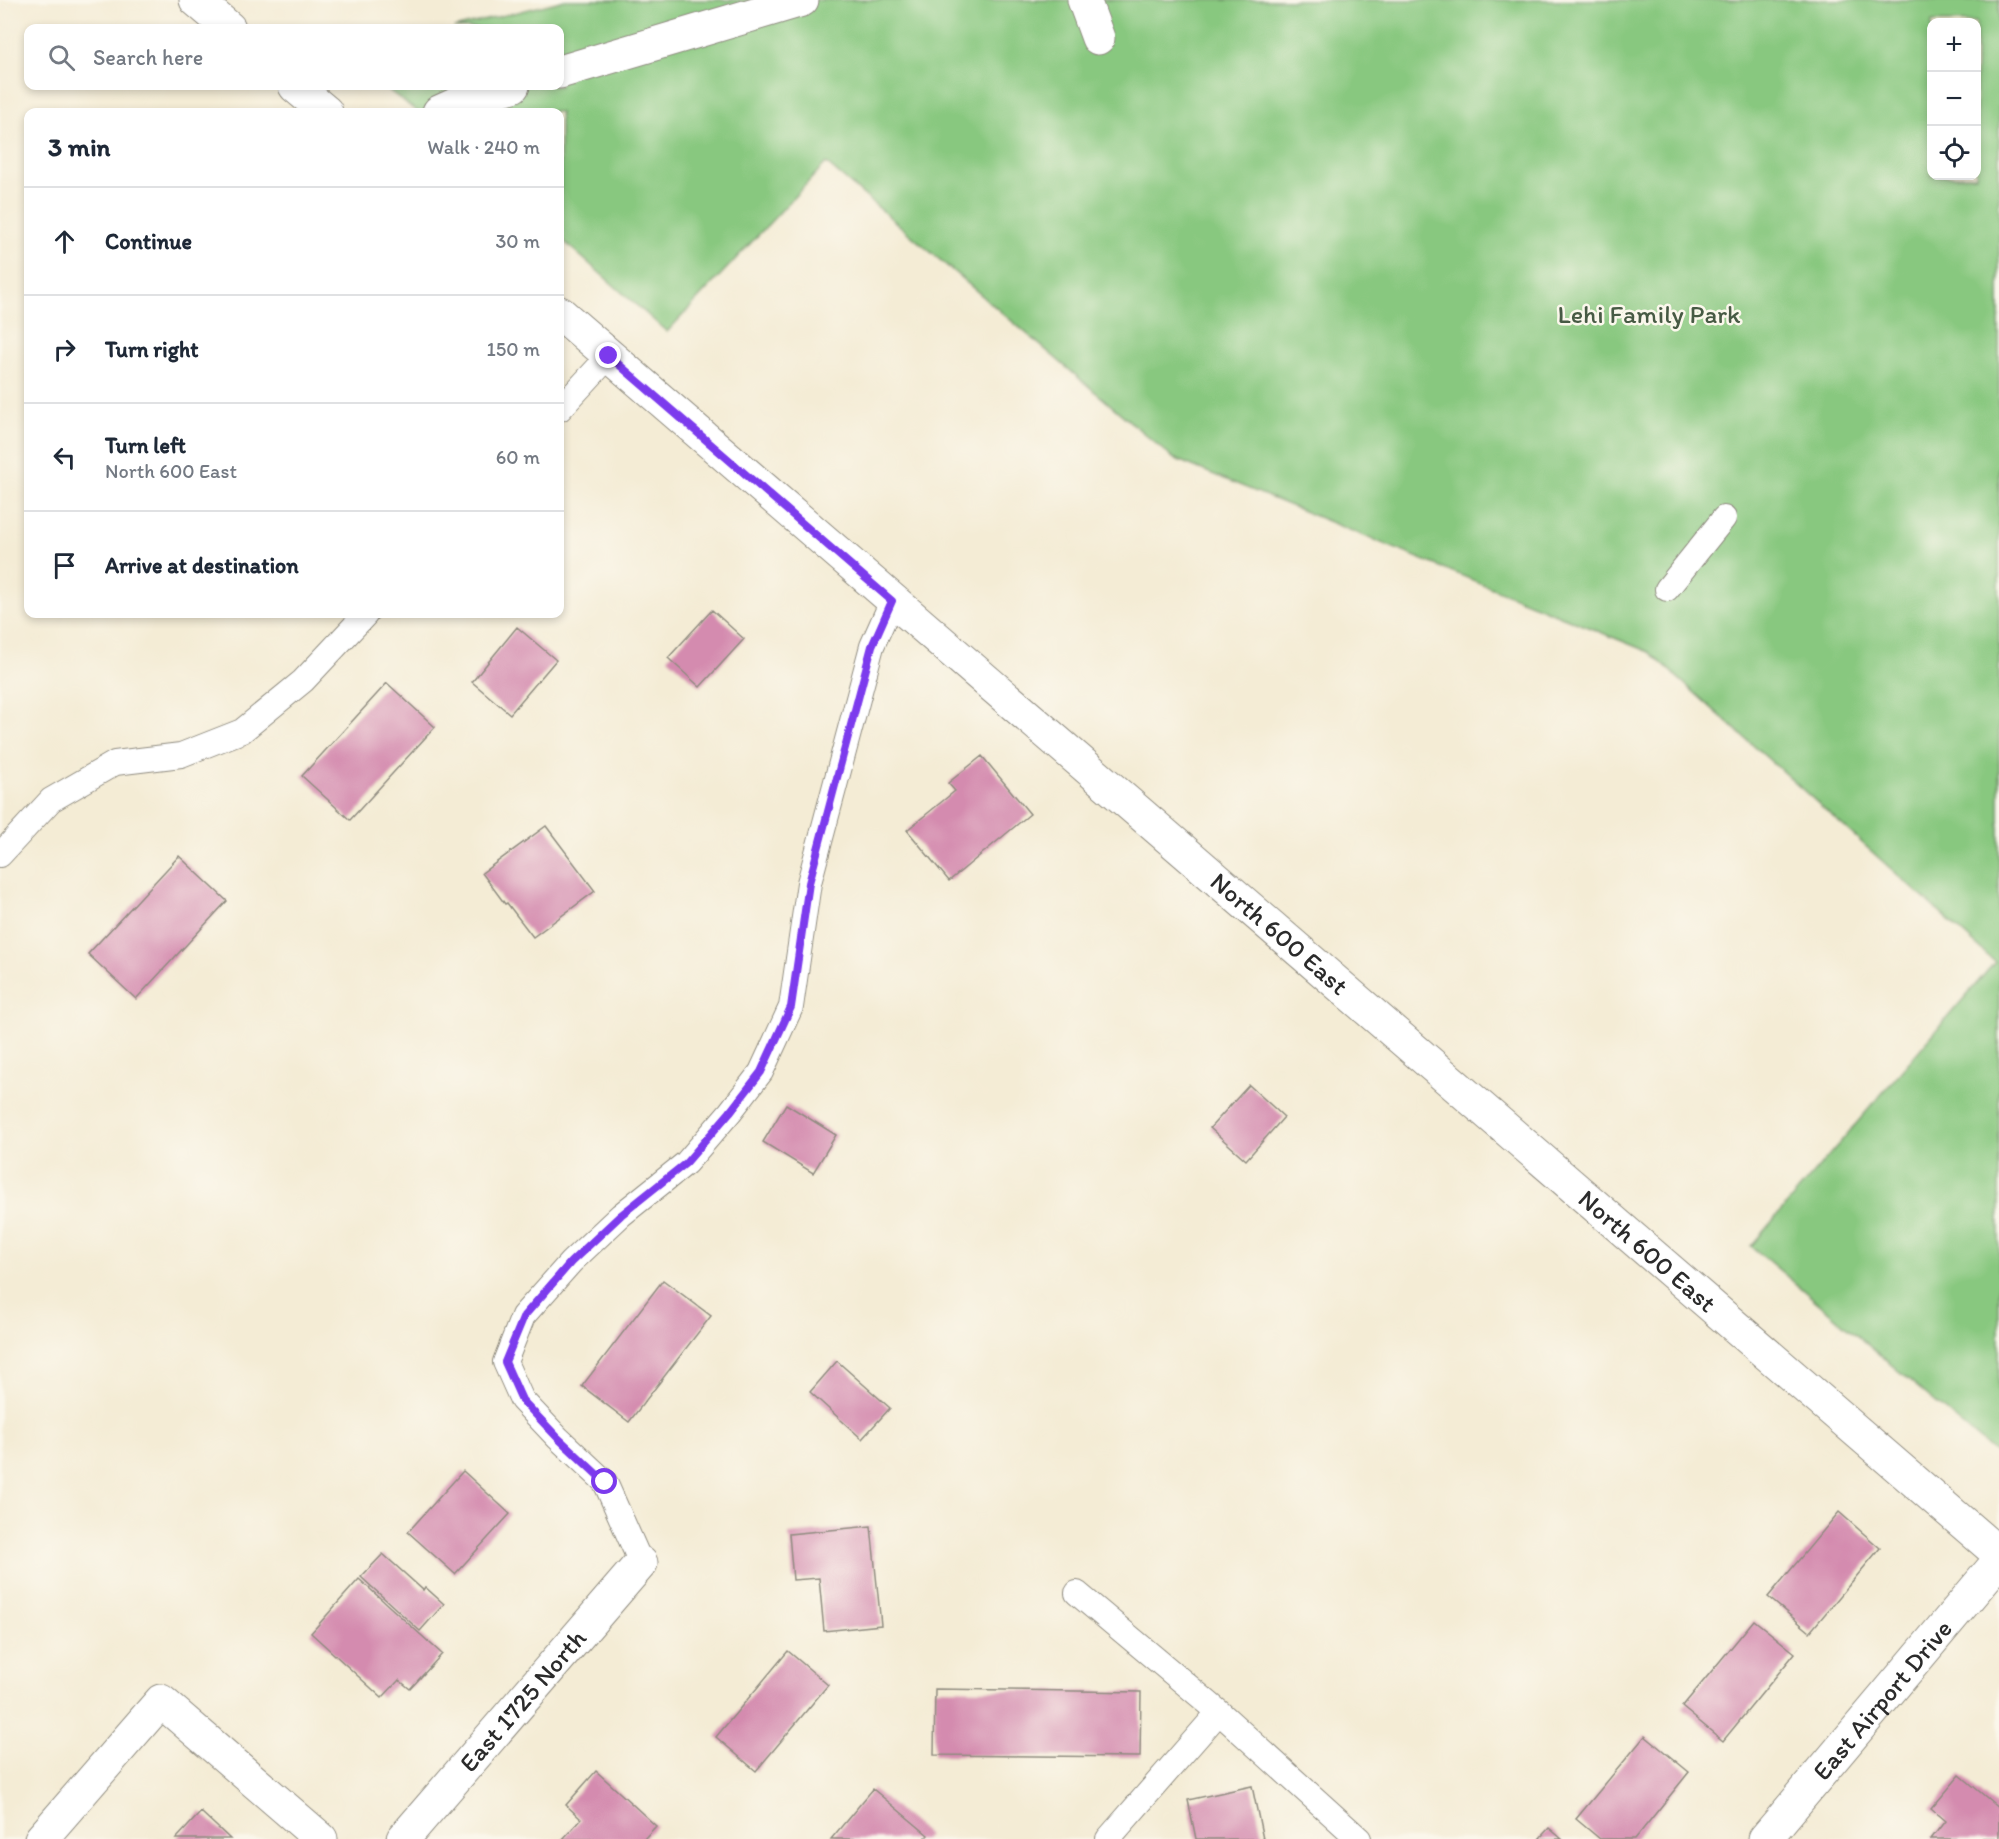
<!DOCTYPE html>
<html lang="en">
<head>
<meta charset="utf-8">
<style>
	body { margin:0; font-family:Itim,sans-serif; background:#f6f6f7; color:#1f2937 }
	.controls { position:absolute; right:18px; top:18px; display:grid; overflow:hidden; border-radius:12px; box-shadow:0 3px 9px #0003 }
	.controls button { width:54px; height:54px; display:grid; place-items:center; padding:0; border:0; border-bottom:2px solid #e0e1e3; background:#fff; color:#1f2937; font:30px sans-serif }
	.stop { position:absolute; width:18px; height:18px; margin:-14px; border:4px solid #7c3aed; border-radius:50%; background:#fff }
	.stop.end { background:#7c3aed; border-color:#fff; box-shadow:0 2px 6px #0008 }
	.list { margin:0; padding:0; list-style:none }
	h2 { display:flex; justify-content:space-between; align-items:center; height:78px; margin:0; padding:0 24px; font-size:26px }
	h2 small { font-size:20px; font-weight:400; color:#747a83 }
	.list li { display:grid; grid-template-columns:39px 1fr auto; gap:18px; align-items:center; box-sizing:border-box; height:108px; padding:0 24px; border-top:2px solid #e0e1e3 }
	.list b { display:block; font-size:22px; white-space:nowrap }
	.list p { margin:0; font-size:20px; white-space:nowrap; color:#747a83 }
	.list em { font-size:20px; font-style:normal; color:#747a83 }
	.icon { flex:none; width:33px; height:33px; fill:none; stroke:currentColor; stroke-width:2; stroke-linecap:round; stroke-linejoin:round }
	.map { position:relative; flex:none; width:1999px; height:1839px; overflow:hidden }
	.search { position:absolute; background:#fff; box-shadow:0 3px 9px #0003; left:24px; top:24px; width:540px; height:66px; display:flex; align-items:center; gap:15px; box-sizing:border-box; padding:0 21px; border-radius:12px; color:#747a83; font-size:22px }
	.panel { position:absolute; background:#fff; box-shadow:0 3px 9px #0003; left:24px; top:108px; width:540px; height:510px; border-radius:12px }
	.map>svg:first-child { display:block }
	.green { fill:#88c87f; stroke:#5a7a55; stroke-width:1.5; fill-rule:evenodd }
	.building { fill:#d48baf }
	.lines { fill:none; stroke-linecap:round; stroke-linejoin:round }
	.service-casing { stroke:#908c80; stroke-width:26 }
	.minor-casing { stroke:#908c80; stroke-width:35 }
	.tertiary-casing { stroke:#908c80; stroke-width:35 }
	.service { stroke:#fff; stroke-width:24 }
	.minor { stroke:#fff; stroke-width:33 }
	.tertiary { stroke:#fff; stroke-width:33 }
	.route { stroke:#7c3aed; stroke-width:8 }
	.labels { text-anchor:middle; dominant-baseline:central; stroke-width:5; stroke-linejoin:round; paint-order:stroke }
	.park-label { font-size:26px; fill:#475a44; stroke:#fbf7ec }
	.street-label { font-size:26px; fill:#2b2b2b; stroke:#fbf7ec }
</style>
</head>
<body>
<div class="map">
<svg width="1999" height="1839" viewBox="0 0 1999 1839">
	<rect width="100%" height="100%" fill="#fbf7ec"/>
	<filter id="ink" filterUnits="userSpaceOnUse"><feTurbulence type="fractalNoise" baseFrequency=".0167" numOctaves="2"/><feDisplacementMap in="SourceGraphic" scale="12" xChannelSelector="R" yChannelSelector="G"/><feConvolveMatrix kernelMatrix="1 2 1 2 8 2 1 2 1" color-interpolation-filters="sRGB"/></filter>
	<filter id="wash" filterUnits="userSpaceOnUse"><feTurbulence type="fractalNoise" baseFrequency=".008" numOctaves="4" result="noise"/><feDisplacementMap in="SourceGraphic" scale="24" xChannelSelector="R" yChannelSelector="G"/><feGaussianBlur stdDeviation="1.35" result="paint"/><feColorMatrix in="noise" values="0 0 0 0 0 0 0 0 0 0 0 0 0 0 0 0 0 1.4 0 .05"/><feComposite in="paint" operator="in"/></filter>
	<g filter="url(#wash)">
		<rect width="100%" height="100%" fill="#f4ecd5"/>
		<path class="green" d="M565 0H1999V1456L1751 1246 1995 962 1649 652 1173 458 826 163 667 332 560 238V112H418L383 86H560V28H454ZM1932 22H1976V176H1932Z"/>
		<g id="blocks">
			<path class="building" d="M712 610 744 639 700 687 668 658Z
				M517 627 556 660 510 714 472 682Z
				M387 683 435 727 350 820 302 776Z
				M982 756 1030 814 949 881 907 830 955 791 948 783Z
				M546 826 595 891 533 937 507 903 505 904 482 873Z
				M179 856 227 901 136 999 88 954Z
				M1249 1085 1284 1117 1246 1160 1210 1128Z
				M786 1104 836 1135 813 1173 763 1142Z
				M663 1280 711 1316 629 1422 582 1386Z
				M837 1361 890 1408 862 1439 810 1392Z
				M463 1471 510 1514 455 1574 408 1532Z
				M1839 1512 1880 1548 1810 1632 1768 1597Z
				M871 1526 881 1625 824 1631 819 1578 793 1580 789 1534Z
				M383 1554 423 1590 425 1587 444 1604 420 1631 361 1577Z
				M359 1579 442 1654 410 1689 399 1680 382 1698 311 1633Z
				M1754 1620 1795 1653 1723 1741 1682 1707Z
				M788 1651 828 1685 756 1771 716 1737Z
				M935 1689 1141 1692 1140 1757 934 1755Z
				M1645 1736 1689 1772 1635 1839H1600L1576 1819Z
				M596 1771 656 1826 644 1839H563L581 1819 566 1805Z
				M1960 1775 1999 1808V1839H1931L1945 1821 1931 1809Z
				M1252 1786 1263 1839H1196L1188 1800Z
				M873 1789 928 1835 924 1839H831Z
				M201 1812 230 1839H176Z
				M1549 1828 1562 1839H1539Z"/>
		</g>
	</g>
	<g filter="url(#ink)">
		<use href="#blocks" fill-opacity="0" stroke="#908c80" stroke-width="1.5"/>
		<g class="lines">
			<defs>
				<path id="service" d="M560 409 609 356
					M1667 589 1724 518
					M0 855 51 800 115 763 181 755 242 731 303 681 366 614
					M641 1563 605 1482 558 1438 522 1400 505 1362 523 1316 571 1262 621 1215 686 1163 730 1112 761 1072 791 1007 809 883 872 646 892 601
					M1077 1593 1219 1712
					M1108 1839 1219 1712 1359 1839"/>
				<g id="minor">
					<path d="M1084 0 1098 38"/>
					<path d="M560 72 802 0"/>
					<path d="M439 112 470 98 513 86"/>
					<path d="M41 1839 161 1701 321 1839"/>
					<path id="s1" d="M403 1839 641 1563"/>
				</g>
				<g id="tertiary">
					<path d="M196 0 229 28"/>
					<path d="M295 86 326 112"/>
					<path id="s2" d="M560 313 1999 1554"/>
					<path id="s3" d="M1765 1839 1999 1561"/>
				</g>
			</defs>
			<use href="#service" class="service-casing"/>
			<use href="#minor" class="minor-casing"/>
			<use href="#tertiary" class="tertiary-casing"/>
			<use href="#service" class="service"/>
			<use href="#minor" class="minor"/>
			<use href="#tertiary" class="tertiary"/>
		</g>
	</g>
	<g class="lines" filter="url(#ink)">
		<path class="route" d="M605 1482 558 1438 522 1400 505 1362 524 1316 571 1262 621 1215 686 1163 730 1112 761 1072 791 1007 809 883 872 646 892 601 609 356"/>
	</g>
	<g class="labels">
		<g class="park-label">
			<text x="1649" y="314">Lehi Family Park</text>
		</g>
		<g class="street-label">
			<text stroke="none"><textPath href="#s2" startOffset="950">North 600 East</textPath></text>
			<text stroke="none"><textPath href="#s2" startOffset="1436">North 600 East</textPath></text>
			<text stroke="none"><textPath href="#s3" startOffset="182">East Airport Drive</textPath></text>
			<text stroke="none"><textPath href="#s1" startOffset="183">East 1725 North</textPath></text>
		</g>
	</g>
</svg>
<div class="controls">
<button>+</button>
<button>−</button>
<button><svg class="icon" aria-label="locate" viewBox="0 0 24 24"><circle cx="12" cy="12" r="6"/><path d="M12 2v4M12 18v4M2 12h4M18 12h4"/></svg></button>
</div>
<div class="stop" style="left:605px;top:1482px"></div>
<div class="stop end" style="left:609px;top:356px"></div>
<div class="search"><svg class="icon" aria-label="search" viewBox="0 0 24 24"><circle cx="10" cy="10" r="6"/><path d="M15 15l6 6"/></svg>Search here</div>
<section class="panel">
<h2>3 min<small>Walk · 240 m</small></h2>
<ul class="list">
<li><svg class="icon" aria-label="ahead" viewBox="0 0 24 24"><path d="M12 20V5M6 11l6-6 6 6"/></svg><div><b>Continue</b></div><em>30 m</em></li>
<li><svg class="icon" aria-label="right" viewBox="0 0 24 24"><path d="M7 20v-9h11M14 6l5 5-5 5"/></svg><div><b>Turn right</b></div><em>150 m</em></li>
<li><svg class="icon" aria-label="left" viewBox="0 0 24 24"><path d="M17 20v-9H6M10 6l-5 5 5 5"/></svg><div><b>Turn left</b><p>North 600 East</p></div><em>60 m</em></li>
<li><svg class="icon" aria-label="arrive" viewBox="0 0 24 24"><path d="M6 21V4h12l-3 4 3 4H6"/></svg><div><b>Arrive at destination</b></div></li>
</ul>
</section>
</div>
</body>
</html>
